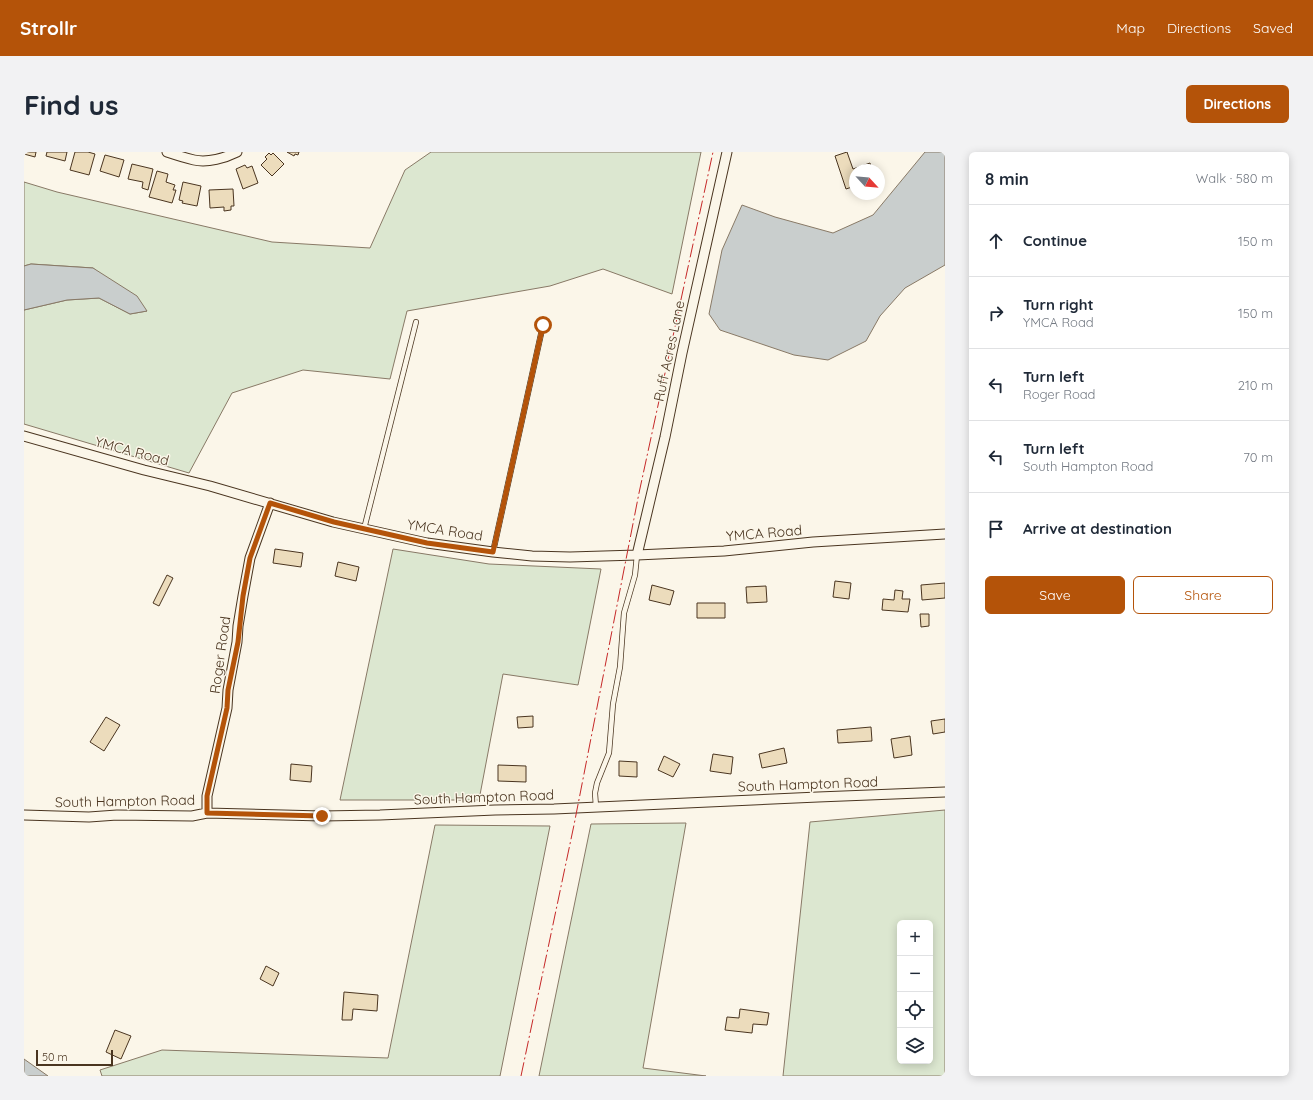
<!DOCTYPE html>
<html lang="en">
<head>
<meta charset="utf-8">
<style>
	body { margin:0; font-family:Quicksand,sans-serif; background:#f2f2f3; color:#1f2937 }
	.controls { position:absolute; right:12px; bottom:12px; display:grid; overflow:hidden; border-radius:6px; box-shadow:0 2px 10px #0003 }
	.controls button { width:36px; height:36px; display:grid; place-items:center; padding:0; border:0; border-bottom:1px solid #e0e1e3; background:#fff; color:#1f2937; font:20px sans-serif }
	.compass { position:absolute; left:825px; top:12px; width:36px; height:36px; border-radius:50%; background:#fff; box-shadow:0 2px 10px #0003; rotate:116deg }
	.scale { position:absolute; left:12px; bottom:10px; width:77px; box-sizing:border-box; padding-left:4px; border:2px solid #4a3520; border-top:0; font-size:11px; line-height:14px; white-space:nowrap; color:#4a3520; -webkit-text-stroke:3px #fbf6e9; paint-order:stroke }
	.stop { position:absolute; width:12px; height:12px; margin:-9px; border:3px solid #b45309; border-radius:50%; background:#fff }
	.stop.end { background:#b45309; border-color:#fff; box-shadow:0 1px 4px #0008 }
	.list { margin:0; padding:0; list-style:none }
	h2 { display:flex; justify-content:space-between; align-items:center; height:52px; margin:0; padding:0 16px; font-size:17px }
	h2 small { font-size:13px; font-weight:400; color:#747a83 }
	.list li { display:grid; grid-template-columns:26px 1fr auto; gap:12px; align-items:center; box-sizing:border-box; height:72px; padding:0 16px; border-top:1px solid #e0e1e3 }
	.list b { display:block; font-size:15px; white-space:nowrap }
	.list p { margin:0; font-size:13px; white-space:nowrap; color:#747a83 }
	.list em { font-size:13px; font-style:normal; color:#747a83 }
	.actions { display:flex; gap:8px; padding:12px 16px }
	.actions a { flex:1; padding:9px 0; border:1px solid #b45309; border-radius:6px; text-align:center; font-size:14px; color:#b45309 }
	.actions .main { background:#b45309; color:#fff }
	.icon { flex:none; width:22px; height:22px; fill:none; stroke:currentColor; stroke-width:2; stroke-linecap:round; stroke-linejoin:round }
	.map { position:relative; flex:none; width:921px; height:924px; overflow:hidden; border-radius:6px }
	header { display:flex; align-items:center; gap:24px; box-sizing:border-box; height:56px; padding:0 20px; background:#b45309; color:#fff }
	header strong { font-size:19px }
	nav { display:flex; gap:22px; margin-inline-start:auto; font-size:14px }
	.intro { display:flex; align-items:center; justify-content:space-between; box-sizing:border-box; height:96px; padding:0 24px }
	h1 { margin:0; font-size:28px }
	.button { padding:10px 18px; border-radius:6px; background:#b45309; color:#fff; font-size:14px; font-weight:700 }
	main { display:flex; gap:24px; padding:0 24px }
	aside { flex:1; background:#fff; border-radius:6px; box-shadow:0 2px 10px #0003 }
	.map>svg:first-child { display:block }
	.green { fill:#dce7d0; stroke:#887966; fill-rule:evenodd }
	.water { fill:#c9cecd; stroke:#887966 }
	.building { fill:#ecdcbc; stroke:#4a3520 }
	.lines { fill:none; stroke-linecap:round; stroke-linejoin:round }
	.service-casing { stroke:#4a3520; stroke-width:6 }
	.minor-casing { stroke:#4a3520; stroke-width:11 }
	.service { stroke:#fbf6e9; stroke-width:4.5 }
	.minor { stroke:#fbf6e9; stroke-width:9 }
	.power { stroke:#c62828; stroke-width:1; stroke-dasharray:14 3 2 3; stroke-linecap:butt }
	.route { stroke:#b45309; stroke-width:5 }
	.labels { text-anchor:middle; dominant-baseline:central; stroke-width:3; stroke-linejoin:round; paint-order:stroke }
	.street-label { font-size:14px; fill:#4a3520; stroke:#fbf6e9 }
</style>
</head>
<body>
<header>
<strong>Strollr</strong>
<nav><a>Map</a><a>Directions</a><a>Saved</a></nav>
</header>
<div class="intro"><h1>Find us</h1><a class="button">Directions</a></div>
<main>
<div class="map">
<svg width="921" height="924" viewBox="0 0 921 924">
	<rect width="100%" height="100%" fill="#fbf6e9"/>
	<path class="green" d="M407 0H677L648 142 579 117 526 134 383 159 366 227 279 218 208 241 165 321 0 272V158L43 148 75 146 106 162 123 159 69 116 7 112 0 114V30L33 40 248 90 346 96 381 18Z
		M369 397 465 412 577 417 554 533 479 522 455 648H316Z
		M921 658V924H759L786 670ZM876 771H906V909H876Z
		M662 671 619 916 682 924H515L567 672Z
		M411 673 526 674 476 924H78L76 918 138 898 364 906Z"/>
	<path class="water" d="M901 0H921V113L881 136 856 164 842 189 804 208 770 203 696 178 685 162 698 98 718 53 751 65 809 81 849 63Z
		M7 112 69 116 113 144 123 159 106 162 75 146 43 148 0 158V114Z
		M0 907 24 924H0Z"/>
	<path class="building" d="M0 0H12L11 5 0 2Z
		M23 0H43L41 9 22 4Z
		M51 0H64L71 2 65 23 46 18Z
		M263 0H275L274 3 271 2 270 4Z
		M823 0 829 17 846 11 848 18H831V34L822 37 811 4Z
		M245 1 247 3 249 1 260 12 248 24 237 13 243 7 241 5Z
		M81 3 100 8 95 25 76 19Z
		M108 12 129 17 124 38 118 36 119 30 104 27Z
		M221 13 223 16 228 14 234 31 219 37 212 17Z
		M133 19 144 22 142 30 151 33 149 38H152L148 51 125 45Z
		M159 30 177 34 173 54 158 51 159 49 155 48Z
		M209 37 210 54H207V58L200 59V55L186 56 185 38Z
		M251 397 279 401 277 415 249 411Z
		M314 410 335 415 332 429 311 424Z
		M143 423 149 426 135 454 129 451Z
		M811 429 827 431 825 447 809 445Z
		M921 431V446L898 448 897 433Z
		M628 433 650 439 646 453 625 448Z
		M742 434 743 450 723 451 722 435Z
		M871 438 879 439 878 447H886L884 460 858 458 859 447 870 448Z
		M673 451H701V466H673Z
		M896 462H905V474L897 475Z
		M509 564V575L494 576 493 565Z
		M82 565 96 573 80 599 66 590Z
		M921 567V580L909 582 907 569Z
		M847 575 848 589 814 591 813 578Z
		M886 584 888 603 870 606 867 587Z
		M760 596 763 611 738 616 735 602Z
		M689 602 709 605 707 622 686 619Z
		M640 604 656 612 649 625 634 618Z
		M595 609 613 610V625L595 624Z
		M267 612 288 614 287 630 266 628Z
		M474 613 502 614V630L474 629Z
		M242 814 255 821 249 834 236 827Z
		M320 840 354 843 353 859 329 857 328 868H318Z
		M716 857 745 861 743 873 729 872 728 881 701 878 703 865 715 866Z
		M91 878 107 884 97 907 82 900Z"/>
	<g class="lines">
		<defs>
			<path id="service" d="M340 377 392 170
				M469 400 519 173
				M572 655 571 641 573 631 585 601 589 552 596 515 600 461 611 423 613 403"/>
			<path id="minor" d="M143 0C152 3 161 6 170 8 184 11 201 6 213 0
				M0 284 120 318 186 334 309 370 403 391 469 400 508 404 546 405 613 403 700 399 789 390 921 382
				M613 403 641 285 658 201 703 0
				M183 661V644L203 556 204 538 213 490 214 474 219 444 226 406 246 351
				M0 663 65 665 93 663 168 664 183 661 298 664 356 663 471 658 530 657 794 645 921 640"/>
		</defs>
		<use href="#service" class="service-casing"/>
		<use href="#minor" class="minor-casing"/>
		<use href="#service" class="service"/>
		<use href="#minor" class="minor"/>
		<path class="power" d="M497 924 550 673 615 341 689 0"/>
	</g>
	<g class="lines">
		<path class="route" d="M298 664 183 661V644L203 556 204 538 214 490 219 444 226 406 246 351 310 370 403 391 469 400 519 173"/>
	</g>
	<g class="labels">
		<g class="street-label">
			<text transform="translate(645 199) rotate(-78)">Ruff Acres Lane</text>
			<text transform="translate(108 299) rotate(15)">YMCA Road</text>
			<text transform="translate(421 378) rotate(9)">YMCA Road</text>
			<text transform="translate(740 381) rotate(-5)">YMCA Road</text>
			<text transform="translate(196 503) rotate(-82)">Roger Road</text>
			<text transform="translate(784 632) rotate(-2)">South Hampton Road</text>
			<text transform="translate(460 645) rotate(-2)">South Hampton Road</text>
			<text transform="translate(101 649) rotate(-1)">South Hampton Road</text>
		</g>
	</g>
</svg>
<div class="controls">
<button>+</button>
<button>−</button>
<button><svg class="icon" aria-label="locate" viewBox="0 0 24 24"><circle cx="12" cy="12" r="6"/><path d="M12 2v4M12 18v4M2 12h4M18 12h4"/></svg></button>
<button><svg class="icon" aria-label="layers" viewBox="0 0 24 24"><path d="M12 4l9 5-9 5-9-5zM3 14l9 5 9-5"/></svg></button>
</div>
<svg class="compass" viewBox="-18 -18 36 36"><path d="M0-13l5 13h-10z" fill="#e53935"/><path d="M0 13l5-13h-10z" fill="#747a83"/></svg>
<div class="scale">50 m</div>
<div class="stop" style="left:519px;top:173px"></div>
<div class="stop end" style="left:298px;top:664px"></div>
</div>
<aside>
<h2>8 min<small>Walk · 580 m</small></h2>
<ul class="list">
<li><svg class="icon" aria-label="ahead" viewBox="0 0 24 24"><path d="M12 20V5M6 11l6-6 6 6"/></svg><div><b>Continue</b></div><em>150 m</em></li>
<li><svg class="icon" aria-label="right" viewBox="0 0 24 24"><path d="M7 20v-9h11M14 6l5 5-5 5"/></svg><div><b>Turn right</b><p>YMCA Road</p></div><em>150 m</em></li>
<li><svg class="icon" aria-label="left" viewBox="0 0 24 24"><path d="M17 20v-9H6M10 6l-5 5 5 5"/></svg><div><b>Turn left</b><p>Roger Road</p></div><em>210 m</em></li>
<li><svg class="icon" aria-label="left" viewBox="0 0 24 24"><path d="M17 20v-9H6M10 6l-5 5 5 5"/></svg><div><b>Turn left</b><p>South Hampton Road</p></div><em>70 m</em></li>
<li><svg class="icon" aria-label="arrive" viewBox="0 0 24 24"><path d="M6 21V4h12l-3 4 3 4H6"/></svg><div><b>Arrive at destination</b></div></li>
</ul>
<div class="actions"><a class="main">Save</a><a>Share</a></div>
</aside>
</main>
</body>
</html>
